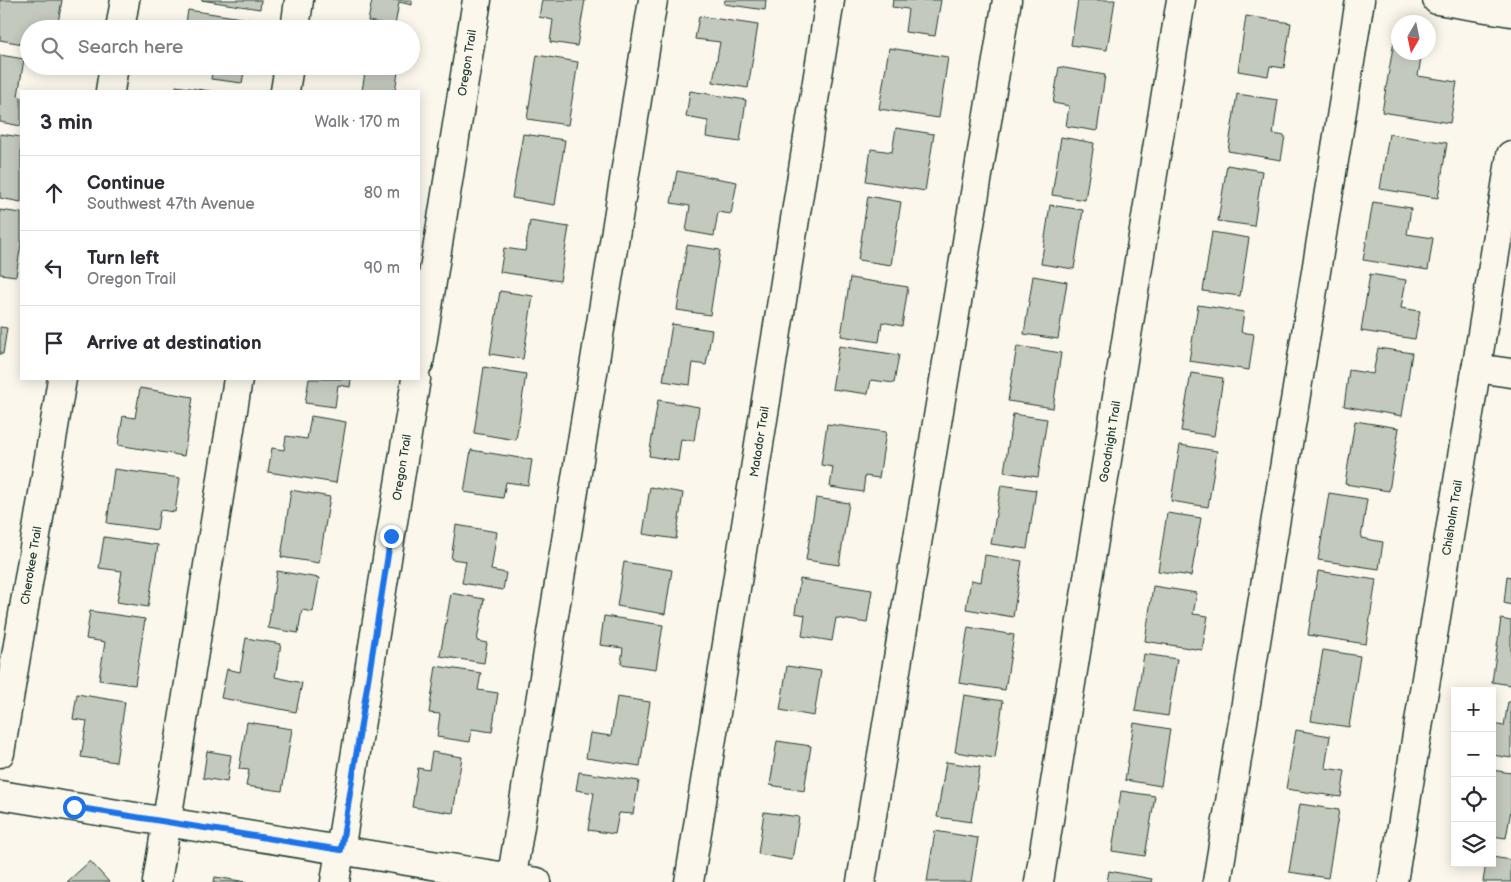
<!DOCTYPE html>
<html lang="en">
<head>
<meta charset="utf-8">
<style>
	body { margin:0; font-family:"Balsamiq Sans",sans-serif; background:#f2f2f3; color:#2b2b33 }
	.controls { position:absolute; right:15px; bottom:15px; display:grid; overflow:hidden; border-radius:0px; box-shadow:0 2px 12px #0003 }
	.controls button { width:45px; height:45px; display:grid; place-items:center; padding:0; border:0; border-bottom:1px solid #e1e1e2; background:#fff; color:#2b2b33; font:25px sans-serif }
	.compass { position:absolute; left:1391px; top:15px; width:45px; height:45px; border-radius:50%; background:#fff; box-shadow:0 2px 12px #0003; rotate:189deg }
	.stop { position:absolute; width:15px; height:15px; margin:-11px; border:4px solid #1a73e8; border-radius:50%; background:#fff }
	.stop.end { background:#1a73e8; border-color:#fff; box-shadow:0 1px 5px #0008 }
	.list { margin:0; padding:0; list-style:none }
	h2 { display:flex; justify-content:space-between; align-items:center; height:65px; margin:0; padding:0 20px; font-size:21px }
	h2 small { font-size:16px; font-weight:400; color:#7c7c81 }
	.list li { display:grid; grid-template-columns:32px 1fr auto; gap:15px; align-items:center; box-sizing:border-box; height:75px; padding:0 20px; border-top:1px solid #e1e1e2 }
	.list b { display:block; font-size:19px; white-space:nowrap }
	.list p { margin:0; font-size:16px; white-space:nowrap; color:#7c7c81 }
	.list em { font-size:16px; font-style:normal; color:#7c7c81 }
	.icon { flex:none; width:28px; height:28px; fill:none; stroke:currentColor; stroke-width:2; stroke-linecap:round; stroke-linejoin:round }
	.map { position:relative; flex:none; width:1511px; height:882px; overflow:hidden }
	.search { position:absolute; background:#fff; box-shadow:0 2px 12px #0003; left:20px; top:20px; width:400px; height:55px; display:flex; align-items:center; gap:12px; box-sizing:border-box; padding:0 18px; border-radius:28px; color:#7c7c81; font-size:19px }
	.panel { position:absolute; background:#fff; box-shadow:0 2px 12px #0003; left:20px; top:90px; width:400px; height:290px; border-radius:0px }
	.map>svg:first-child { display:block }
	.building { fill:#c4c9be; stroke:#1f3d34 }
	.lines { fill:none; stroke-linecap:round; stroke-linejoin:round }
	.minor-casing { stroke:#1f3d34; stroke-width:31 }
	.minor { stroke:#fbf7ec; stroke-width:28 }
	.route { stroke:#1a73e8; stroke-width:6 }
	.labels { text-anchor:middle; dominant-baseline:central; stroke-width:5; stroke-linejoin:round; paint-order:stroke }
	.street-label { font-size:12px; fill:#1f3d34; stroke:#fbf7ec }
</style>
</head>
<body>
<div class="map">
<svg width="1511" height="882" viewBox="0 0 1511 882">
	<rect width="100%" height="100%" fill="#fbf7ec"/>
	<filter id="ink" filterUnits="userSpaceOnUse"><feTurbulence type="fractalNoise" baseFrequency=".02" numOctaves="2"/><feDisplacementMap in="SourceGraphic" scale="10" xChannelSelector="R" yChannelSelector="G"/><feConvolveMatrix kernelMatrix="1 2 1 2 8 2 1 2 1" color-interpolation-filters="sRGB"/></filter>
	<g filter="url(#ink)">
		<path class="building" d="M0 0H62L57 29H29V45L0 40Z
			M201 0H261L260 9Z
			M372 0H412V5L399 2 395 26 368 21Z
			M542 0H585L577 46 550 42 553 20 539 17Z
			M725 0H766L765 10 724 4Z
			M893 0H941L935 36 905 32 908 9 892 7Z
			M1078 0H1115L1107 50 1071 45Z
			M188 10 275 23 274 29H185Z
			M699 16 758 25 748 88 713 82 720 42 695 39Z
			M1246 16 1291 23 1284 68 1270 66 1268 76 1238 71Z
			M1394 41 1398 42V52H1422L1418 76 1457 82 1450 123 1382 112Z
			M889 48 948 57 939 118 879 109Z
			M0 55 24 59 18 96 21 97V126L0 122Z
			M537 55 578 62 568 125 527 119Z
			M213 66H245L242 83 211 79Z
			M366 66H399L395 91H362Z
			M1059 67 1105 75 1097 131 1066 126 1069 106 1053 103Z
			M176 86 210 91H175Z
			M690 91 746 100 740 142 706 137 708 121 686 117Z
			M1237 94 1278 100 1273 134 1285 136 1281 160 1228 151Z
			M896 128 934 134 925 191 866 181 871 149 892 152Z
			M0 134 21 137V202L0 198Z
			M523 134 565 140 555 205 512 198Z
			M1389 134 1447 143 1438 198 1380 189Z
			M1061 137 1094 143 1085 200 1052 195Z
			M1227 165 1262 171 1254 226 1218 221Z
			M677 171 737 182 731 214 718 212 714 236 686 231 690 206 671 203Z
			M868 196 901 202 891 265 858 260Z
			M1373 202 1411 208 1407 234 1433 238 1428 270 1363 260Z
			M1050 205 1083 210 1074 269 1041 264Z
			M0 210 21 213V244L16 276 0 274Z
			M530 221 569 227 560 281 500 272 504 248 525 251Z
			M1212 232 1249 238 1240 296 1203 291Z
			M687 245 720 250 710 315 677 310Z
			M1370 274 1406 280 1401 308 1420 311 1415 339 1361 331Z
			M1033 276 1067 282 1058 339 1024 334Z
			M850 278 908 287 902 326 882 322 879 342 841 336Z
			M500 291 533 296 523 359 490 354Z
			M1198 305 1244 312 1241 332 1254 334 1249 370 1189 361Z
			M672 324 712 330 706 365 693 363 690 385 663 381Z
			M0 327 7 328 3 354H0Z
			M839 346 899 355 894 383 871 380 868 394 832 389Z
			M1017 346 1061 353 1053 408 1008 401Z
			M1378 348 1412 353 1402 416 1344 406 1349 370 1373 374Z
			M484 367 526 374 516 440 474 433Z
			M1191 373 1223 378 1214 436 1181 431Z
			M309 379H351L350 387 338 385 335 407 305 403Z
			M140 388 193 397 184 456 118 445 123 416 135 418Z
			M658 400 699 407 694 441 681 439 678 461 649 456Z
			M1013 414 1047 419 1038 477 1004 472Z
			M311 416 346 422 336 483 268 472 272 448 284 450 286 436 307 439Z
			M1355 421 1399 428 1389 491 1345 484Z
			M827 424 886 432 879 478 865 476 863 492 830 487 833 467 821 465Z
			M1180 445 1217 451 1208 507 1171 501Z
			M471 450 532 460 528 485 506 482 503 498 464 492Z
			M114 469 180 478 175 512 160 510 157 530 107 523Z
			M1001 485 1036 490 1027 549 991 544Z
			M650 487 683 493 676 539 643 534Z
			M291 490 330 497 319 563 281 557Z
			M1329 493 1367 499 1361 538 1383 542 1379 569 1318 560Z
			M816 498 849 503 839 565 806 560Z
			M1167 513 1201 518 1191 576 1158 571Z
			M456 525 497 532 491 570 506 573 503 590 462 583 466 561 451 559Z
			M104 537 158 545 148 607 117 602 122 571 99 568Z
			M985 555 1022 561 1013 617 966 609 971 580 981 582Z
			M624 562 672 570 665 614 617 606Z
			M277 571 319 578 313 612 302 610 298 633 268 628Z
			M1318 571 1376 580 1366 644 1308 635Z
			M1507 576 1511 577V605L1504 603Z
			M800 579 872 590 867 623 836 618 832 641 802 636 805 615 795 613Z
			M1153 586 1197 593 1193 614 1208 616 1202 650 1145 641Z
			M451 593 484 599 477 641 487 643 484 663 440 656Z
			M90 611 145 619 135 685 99 680 105 642 86 639Z
			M604 616 663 625 656 669 621 664 623 648 600 645Z
			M1501 619 1511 621V685L1492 682Z
			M968 627 1014 635 1005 690 959 683Z
			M246 638 281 644 275 677 302 683 296 712 221 698 227 669 240 672Z
			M1323 650 1360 656 1349 727 1311 721Z
			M1144 654 1177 659 1168 716 1135 711Z
			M436 666 481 673 478 690 498 693 492 732 472 729 470 742 437 737 440 714 429 713Z
			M787 666 821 671 814 716 780 710Z
			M77 694 125 702 116 762 81 757 87 721 73 719Z
			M964 695 1003 701 995 758 955 752Z
			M617 697 650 702 640 766 586 758 590 733 611 736Z
			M1508 702H1511V758L1492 755V724L1504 726Z
			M247 722 292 729 282 791 246 786 249 770 239 769Z
			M1134 723 1170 729 1161 786 1125 780Z
			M1296 730 1330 736 1325 768 1345 771 1341 797 1286 789Z
			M777 741 811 746 804 791 770 785Z
			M207 751 231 755 227 782 203 778Z
			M432 752 462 757 453 813 412 807 418 768 429 770Z
			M946 762 980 767 971 822 937 817Z
			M1492 770 1511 773V810L1506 838 1492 836Z
			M579 772 639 781 633 814 619 813 615 834 588 830 594 793 576 790Z
			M1121 791 1155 796 1145 856 1112 851Z
			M1300 804 1339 810 1328 878 1289 872Z
			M764 812 799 817 792 860 758 854Z
			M935 831 978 838 971 882H927Z
			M1492 857 1511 860V882H1483L1486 863H1492Z
			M90 861 109 882H67Z
			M1109 871 1152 879 1151 882H1107Z
			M215 877 247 882H214Z"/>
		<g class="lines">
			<defs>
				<g id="minor">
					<path d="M1437 0 1511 12"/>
					<path d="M120 29 125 0"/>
					<path d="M295 29 299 0"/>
					<path d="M110 91 114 66"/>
					<path d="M285 91 289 66"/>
					<path id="s1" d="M419 363 477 0"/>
					<path d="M1476 368 1511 373"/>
					<path id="s2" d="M0 753 62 379"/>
					<path d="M0 795 537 882"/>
					<path d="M157 882 238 379"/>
					<path id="s3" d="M335 882 416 379"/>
					<path d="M511 882 653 0"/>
					<path id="s4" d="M689 882 830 0"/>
					<path d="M861 882 1007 0"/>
					<path id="s5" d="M1039 882 1181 0"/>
					<path d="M1217 882 1360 0"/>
					<path id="s6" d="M1393 882 1511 155"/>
				</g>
			</defs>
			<use href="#minor" class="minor-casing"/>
			<use href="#minor" class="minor"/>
		</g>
	</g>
	<g class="lines" filter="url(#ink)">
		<path class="route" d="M74 807 341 850 391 536"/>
	</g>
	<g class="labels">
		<g class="street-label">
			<text stroke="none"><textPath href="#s1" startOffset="304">Oregon Trail</textPath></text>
			<text stroke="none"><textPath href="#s4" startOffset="446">Matador Trail</textPath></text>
			<text stroke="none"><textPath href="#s5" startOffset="446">Goodnight Trail</textPath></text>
			<text stroke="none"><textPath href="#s3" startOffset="420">Oregon Trail</textPath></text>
			<text stroke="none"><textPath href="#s6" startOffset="369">Chisholm Trail</textPath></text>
			<text stroke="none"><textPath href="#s2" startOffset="190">Cherokee Trail</textPath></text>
		</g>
	</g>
</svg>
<div class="controls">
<button>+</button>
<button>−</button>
<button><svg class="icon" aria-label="locate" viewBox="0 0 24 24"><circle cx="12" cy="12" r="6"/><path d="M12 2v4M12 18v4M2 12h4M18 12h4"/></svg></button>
<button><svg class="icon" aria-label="layers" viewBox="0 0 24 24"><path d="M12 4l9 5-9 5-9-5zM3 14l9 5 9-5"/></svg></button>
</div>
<svg class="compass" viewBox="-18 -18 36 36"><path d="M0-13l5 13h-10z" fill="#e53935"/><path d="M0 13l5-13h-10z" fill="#7c7c81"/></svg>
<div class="stop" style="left:74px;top:807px"></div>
<div class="stop end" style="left:391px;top:536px"></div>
<div class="search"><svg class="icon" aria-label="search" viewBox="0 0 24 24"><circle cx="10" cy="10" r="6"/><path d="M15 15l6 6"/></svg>Search here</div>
<section class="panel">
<h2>3 min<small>Walk · 170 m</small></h2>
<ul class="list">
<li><svg class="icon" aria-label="ahead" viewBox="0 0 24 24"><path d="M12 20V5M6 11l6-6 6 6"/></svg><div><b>Continue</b><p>Southwest 47th Avenue</p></div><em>80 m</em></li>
<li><svg class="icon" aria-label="left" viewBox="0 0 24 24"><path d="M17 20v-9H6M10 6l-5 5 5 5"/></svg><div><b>Turn left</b><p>Oregon Trail</p></div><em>90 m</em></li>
<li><svg class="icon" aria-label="arrive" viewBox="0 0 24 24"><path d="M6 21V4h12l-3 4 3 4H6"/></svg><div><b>Arrive at destination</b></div></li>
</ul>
</section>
</div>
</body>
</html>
